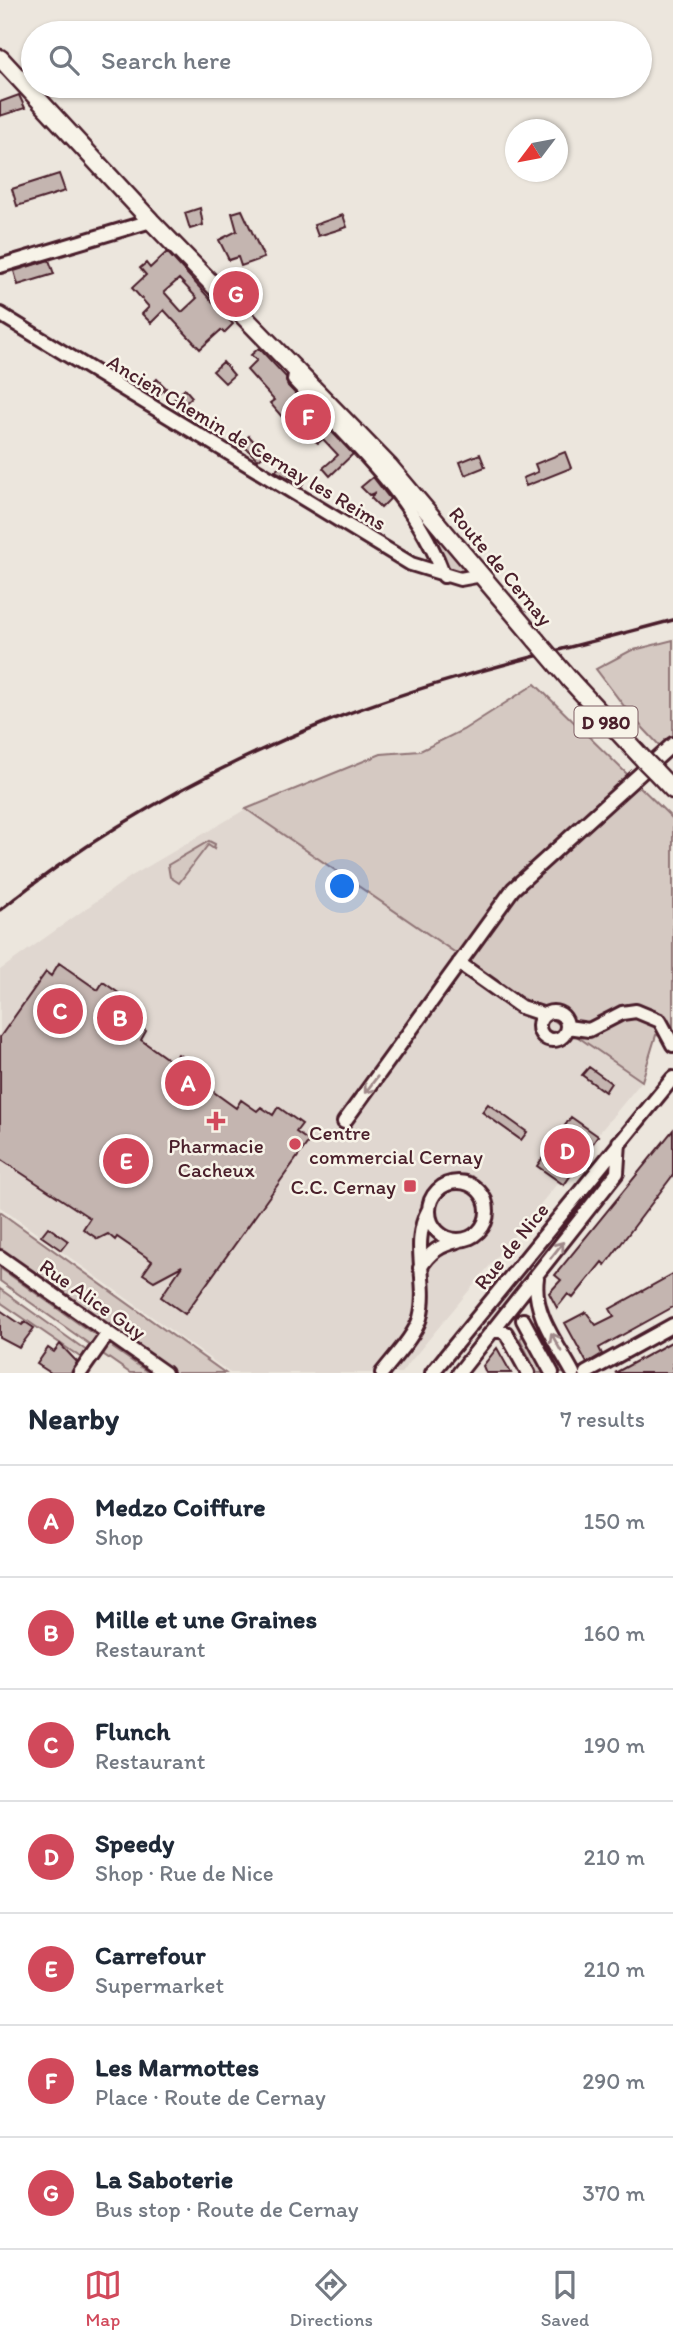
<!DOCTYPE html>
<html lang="en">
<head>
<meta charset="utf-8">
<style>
	body { margin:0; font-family:Itim,sans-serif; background:#f6f6f7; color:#1f2937 }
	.compass { position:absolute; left:505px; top:119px; width:63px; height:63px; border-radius:50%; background:#fff; box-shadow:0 2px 5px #0004; rotate:238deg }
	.you { position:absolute; left:343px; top:887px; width:24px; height:24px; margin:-18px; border:5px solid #fff; border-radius:50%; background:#1a73e8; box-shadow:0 0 0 10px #1a73e833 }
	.badge { display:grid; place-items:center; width:46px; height:46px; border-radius:50%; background:#d1495b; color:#fff; font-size:23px; font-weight:700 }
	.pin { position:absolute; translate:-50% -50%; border:4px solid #fff; box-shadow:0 2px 7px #0006 }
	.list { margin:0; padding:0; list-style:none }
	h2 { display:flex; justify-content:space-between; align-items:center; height:91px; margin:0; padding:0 28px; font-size:30px }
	h2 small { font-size:23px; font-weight:400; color:#747a83 }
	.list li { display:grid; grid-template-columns:46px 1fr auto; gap:21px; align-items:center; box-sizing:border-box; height:112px; padding:0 28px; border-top:2px solid #e0e1e3 }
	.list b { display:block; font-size:26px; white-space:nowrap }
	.list p { margin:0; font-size:23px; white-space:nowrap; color:#747a83 }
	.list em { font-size:23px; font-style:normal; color:#747a83 }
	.icon { flex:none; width:38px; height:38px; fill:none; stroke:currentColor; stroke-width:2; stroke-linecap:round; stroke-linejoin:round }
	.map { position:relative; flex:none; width:673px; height:1373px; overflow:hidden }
	.search { position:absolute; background:#fff; box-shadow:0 2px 5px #0004; left:21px; right:21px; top:21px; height:77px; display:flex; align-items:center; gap:18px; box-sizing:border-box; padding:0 24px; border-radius:38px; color:#747a83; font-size:26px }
	.sheet { height:875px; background:#fff }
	nav { display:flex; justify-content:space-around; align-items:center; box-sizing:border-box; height:98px; border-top:2px solid #e0e1e3; background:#fff; font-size:19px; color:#747a83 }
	nav a { display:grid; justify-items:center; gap:4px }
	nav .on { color:#d1495b }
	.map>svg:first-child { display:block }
	.built { fill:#e0d7d0 }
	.green { fill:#d5c9c2; stroke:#907476; stroke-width:2 }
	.building { fill:#c4b5b0; stroke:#4a1f2b; stroke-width:2; fill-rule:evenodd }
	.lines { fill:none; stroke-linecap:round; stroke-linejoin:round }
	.minor-casing { stroke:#4a1f2b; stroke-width:18 }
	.major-casing { stroke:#4a1f2b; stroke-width:21 }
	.minor { stroke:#f7f3e8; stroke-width:12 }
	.major { stroke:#f7f3e8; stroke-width:16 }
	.rail { stroke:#4a1f2b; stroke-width:3.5 }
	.major-bridge-casing { stroke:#4a1f2b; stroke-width:21; stroke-linecap:butt }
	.major-bridge { stroke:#f7f3e8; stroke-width:16 }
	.oneway { stroke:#a0898a }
	.poi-dot { fill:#d1495b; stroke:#f7f3e8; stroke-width:2.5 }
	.labels { text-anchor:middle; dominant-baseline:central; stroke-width:5; stroke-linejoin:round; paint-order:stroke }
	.shield { fill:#f7f3e8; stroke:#7e5f64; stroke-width:2 }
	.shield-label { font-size:19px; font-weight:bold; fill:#4a1f2b }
	.street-label { font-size:21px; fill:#4a1f2b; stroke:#f7f3e8 }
	.poi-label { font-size:21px; fill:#4a1f2b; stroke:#f7f3e8; text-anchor:start }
</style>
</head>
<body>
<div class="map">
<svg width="673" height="1373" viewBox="0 0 673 1373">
	<rect width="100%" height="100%" fill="#ece6dd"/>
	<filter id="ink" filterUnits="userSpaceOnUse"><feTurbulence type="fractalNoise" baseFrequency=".0143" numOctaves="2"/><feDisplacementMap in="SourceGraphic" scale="14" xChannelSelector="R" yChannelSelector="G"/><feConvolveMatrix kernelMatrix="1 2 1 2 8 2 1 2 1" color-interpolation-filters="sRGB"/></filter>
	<g filter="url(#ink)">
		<path class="built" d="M246 809 642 1081 401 1373H230L0 1207V970L130 877Z"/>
		<path class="green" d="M419 515 466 568 467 572 457 574 448 569Z
			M673 640V760L630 714 596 669 630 651Z
			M535 684 673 819V1038L656 1035 642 1081 246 809 381 754 420 751 463 730Z
			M209 841 215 844 214 849 208 845 179 883 170 877 168 865Z
			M0 1212 225 1373H170L0 1252Z
			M0 1268 92 1333 95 1330 99 1338 92 1346 0 1281Z
			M0 1289 87 1351 83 1359 0 1302Z
			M535 1320 564 1373H537L520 1339Z
			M110 1342 115 1345 113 1348 149 1373H130L100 1352Z"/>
		<path class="building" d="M19 95 25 108 0 116V102Z
			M59 174 65 191 17 206 12 189Z
			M200 208 203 225 190 229 185 213Z
			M242 210 264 258 241 266 238 257 229 260 219 240 237 231 232 213Z
			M343 215 347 227 318 236 314 225Z
			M167 252 233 324 224 333 221 330 200 349 164 310 151 323 142 314 149 307 132 288 146 275 140 268 146 263 150 268ZM179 279 197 298 182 312 164 292Z
			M49 260 54 274 18 285 14 271Z
			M259 348 286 377 288 386 353 454 330 476 323 468 338 455 323 439 318 443 307 434 301 439 270 403 274 400 247 370 257 360 251 355Z
			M223 362 234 375 225 383 213 371Z
			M157 379 166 388 155 398 144 392Z
			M185 389 192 397 180 408 173 400Z
			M249 436 265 454 258 460 241 443Z
			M565 452 571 468 526 486 523 478 538 472 535 464Z
			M480 454 485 467 465 475 460 462Z
			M285 462 306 478 302 485 275 471Z
			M373 477 390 499 381 508 371 498 374 493 369 495 361 487Z
			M59 963 98 990 103 982 127 999 122 1007 133 1016 130 1020 146 1031 141 1040 172 1062 178 1054 197 1067 210 1076 204 1085 236 1108 241 1100 257 1111 261 1107 273 1115 278 1107 302 1124 296 1132 309 1141 185 1314 161 1297 182 1266 154 1281 143 1274 152 1261 117 1237 115 1240 108 1234 98 1239 83 1229 90 1218 0 1159V1037L46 972 51 976Z
			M589 1067 611 1083 605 1092 582 1075Z
			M488 1104 527 1132 521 1140 482 1112Z
			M571 1117 598 1136 564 1185 537 1166Z
			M673 1130V1175L605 1265 602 1262 573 1298 568 1294 557 1308 549 1293 561 1280 555 1275Z
			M48 1227 68 1241 61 1250 41 1236Z
			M673 1274V1307L599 1348 602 1354 587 1363 565 1323 586 1312 596 1325 614 1316 610 1309Z
			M0 1310 22 1325 25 1322 34 1328 19 1348 0 1338Z
			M673 1341V1373H615L635 1362Z
			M60 1344 77 1362 71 1373H51L37 1364 48 1348 54 1352Z
			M497 1348 511 1373H486L483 1366Z"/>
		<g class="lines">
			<defs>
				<path id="minor" d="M0 266 151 221
					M0 314 411 564 460 579 482 575
					M296 369 294 380C349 439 416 498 444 576
					M459 963 521 1007 545 1015
					M539 1026a14 14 0 1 1 28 0a14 14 0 1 1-28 0Z
					M567 1027 589 1030 622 1013 636 1011 660 1021 673 1045
					M344 1122 513 889 673 744
					M429 1211a29 29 0 1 1 58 0a29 29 0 1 1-58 0Z
					M0 1257 165 1373
					M420 1268C430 1252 440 1245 458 1241
					M537 1278C532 1313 557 1343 573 1373
					M523 1320 552 1373
					M494 1329 506 1333 528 1373
					M80 1373 108 1333
					M382 1373C394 1357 414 1337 420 1318 430 1281 409 1245 429 1209
					M432 1373 673 1078
					M459 1373 617 1173 619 1142
					M586 1373 673 1325"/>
				<path id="major" d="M0 58 151 221 389 466 536 640
					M570 680 645 761
					M654 770 673 790"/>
			</defs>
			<use href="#minor" class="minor-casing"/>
			<use href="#major" class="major-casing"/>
			<use href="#minor" class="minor"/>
			<use href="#major" class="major"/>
			<path class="rail" d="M0 910C99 830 213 767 331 720 441 677 559 651 673 620"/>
			<defs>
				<path id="major-bridge" d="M536 640 570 680
					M645 761 654 770"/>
			</defs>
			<use href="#major-bridge" class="major-bridge-casing"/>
			<use href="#major-bridge" class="major-bridge"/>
		</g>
		<defs><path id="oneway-shaft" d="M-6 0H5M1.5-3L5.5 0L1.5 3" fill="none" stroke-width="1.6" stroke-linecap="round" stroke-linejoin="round" transform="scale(1.75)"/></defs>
		<g class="oneway">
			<use href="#oneway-shaft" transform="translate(371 1085) rotate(127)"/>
			<use href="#oneway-shaft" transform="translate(557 1250) rotate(-52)"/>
			<use href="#oneway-shaft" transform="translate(556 1342) rotate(-119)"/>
		</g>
	</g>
	<g class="poi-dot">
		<path d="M212.5 1110.5h7v7h7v7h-7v7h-7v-7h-7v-7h7z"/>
		<circle cx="295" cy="1144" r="7"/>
		<rect x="403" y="1179" width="14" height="14" rx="3.5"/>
	</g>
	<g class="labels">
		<rect class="shield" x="574.5" y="706.5" width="63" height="31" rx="5"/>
		<g class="shield-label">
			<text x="606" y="722">D 980</text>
		</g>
		<g class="street-label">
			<text transform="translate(247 442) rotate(31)">Ancien Chemin de Cernay les Reims</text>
			<text transform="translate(501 566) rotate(50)">Route de Cernay</text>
			<text transform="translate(511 1246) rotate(-51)">Rue de Nice</text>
			<text transform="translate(93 1299) rotate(35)">Rue Alice Guy</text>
		</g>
		<g class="poi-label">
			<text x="309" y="1132">Centre<tspan x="309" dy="24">commercial Cernay</tspan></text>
			<text x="216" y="1145" text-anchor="middle">Pharmacie<tspan x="216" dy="24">Cacheux</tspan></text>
			<text x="396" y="1186" text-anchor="end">C.C. Cernay</text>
		</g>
	</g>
</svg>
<svg class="compass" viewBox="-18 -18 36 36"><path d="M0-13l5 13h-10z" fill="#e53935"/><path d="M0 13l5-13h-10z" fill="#747a83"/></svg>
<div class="you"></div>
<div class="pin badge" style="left:188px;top:1083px">A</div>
<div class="pin badge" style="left:120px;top:1018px">B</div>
<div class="pin badge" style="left:60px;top:1011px">C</div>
<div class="pin badge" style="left:567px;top:1151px">D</div>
<div class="pin badge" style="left:126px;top:1161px">E</div>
<div class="pin badge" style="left:308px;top:417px">F</div>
<div class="pin badge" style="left:236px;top:294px">G</div>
<div class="search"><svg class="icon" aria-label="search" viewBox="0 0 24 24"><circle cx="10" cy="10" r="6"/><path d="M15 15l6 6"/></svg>Search here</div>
</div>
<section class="sheet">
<h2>Nearby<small>7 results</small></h2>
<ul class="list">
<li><span class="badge">A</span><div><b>Medzo Coiffure</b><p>Shop</p></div><em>150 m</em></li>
<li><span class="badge">B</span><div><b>Mille et une Graines</b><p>Restaurant</p></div><em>160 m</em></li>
<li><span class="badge">C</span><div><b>Flunch</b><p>Restaurant</p></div><em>190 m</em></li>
<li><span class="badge">D</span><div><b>Speedy</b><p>Shop · Rue de Nice</p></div><em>210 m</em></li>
<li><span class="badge">E</span><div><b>Carrefour</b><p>Supermarket</p></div><em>210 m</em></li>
<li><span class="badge">F</span><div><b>Les Marmottes</b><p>Place · Route de Cernay</p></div><em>290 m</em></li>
<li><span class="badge">G</span><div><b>La Saboterie</b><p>Bus stop · Route de Cernay</p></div><em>370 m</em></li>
</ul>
</section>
<nav>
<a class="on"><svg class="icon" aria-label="map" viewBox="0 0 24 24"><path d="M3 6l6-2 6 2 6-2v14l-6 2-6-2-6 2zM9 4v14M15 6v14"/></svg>Map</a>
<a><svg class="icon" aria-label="directions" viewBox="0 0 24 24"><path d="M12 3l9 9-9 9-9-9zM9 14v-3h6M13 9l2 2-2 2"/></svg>Directions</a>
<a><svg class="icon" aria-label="saved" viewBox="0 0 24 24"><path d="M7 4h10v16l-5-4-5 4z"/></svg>Saved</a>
</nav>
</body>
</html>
